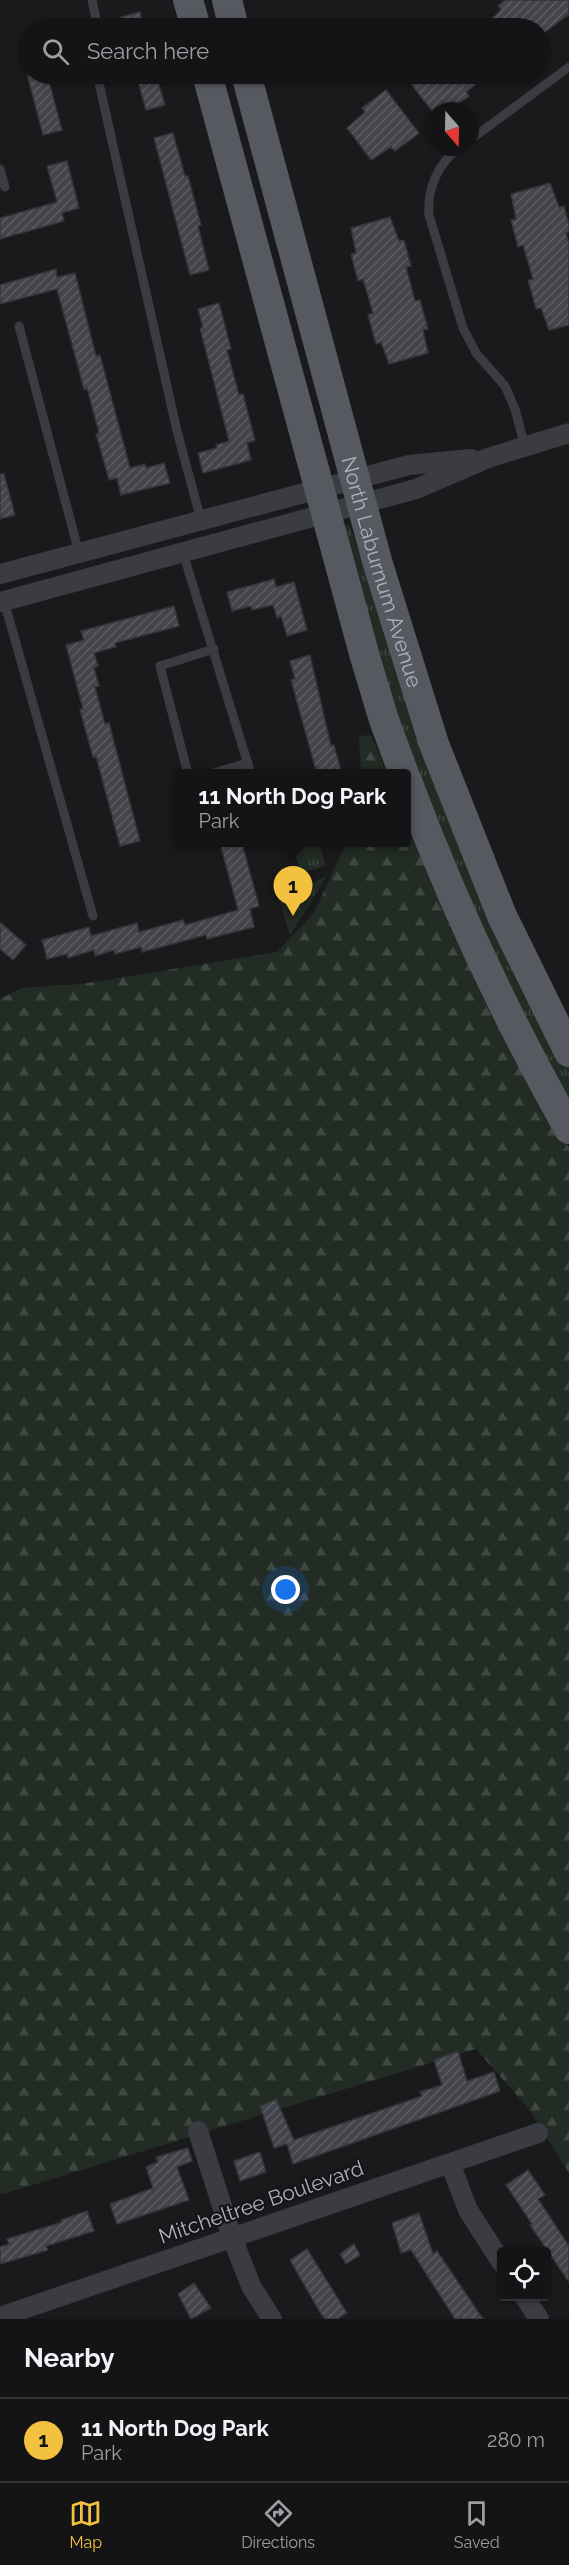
<!DOCTYPE html>
<html lang="en">
<head>
<meta charset="utf-8">
<style>
	body { margin:0; font-family:Raleway,sans-serif; background:#212123; color:#f1f3f6 }
	.controls { position:absolute; right:18px; bottom:18px; display:grid; overflow:hidden; border-radius:6px; box-shadow:0 2px 4px #0004 }
	.controls button { width:54px; height:54px; display:grid; place-items:center; padding:0; border:0; border-bottom:2px solid #333335; background:#141416; color:#f1f3f6; font:30px sans-serif }
	.compass { position:absolute; left:425px; top:102px; width:54px; height:54px; border-radius:50%; background:#141416; box-shadow:0 2px 4px #0004; rotate:160deg }
	.you { position:absolute; left:286px; top:1590px; width:21px; height:21px; margin:-15px; border:4px solid #fff; border-radius:50%; background:#1a73e8; box-shadow:0 0 0 9px #1a73e833 }
	.badge { display:grid; place-items:center; width:39px; height:39px; border-radius:50%; background:#f2c13d; color:#111; font-size:20px; font-weight:700 }
	.pin { position:absolute; translate:-50% -50px; filter:drop-shadow(0 2px 3px #0008) }
	.pin::after { content:''; position:absolute; top:32px; width:21px; height:18px; background:inherit; clip-path:polygon(0 0,100% 0,50% 100%) }
	.popup { position:absolute; left:174px; top:769px; width:237px; height:78px; box-sizing:border-box; display:grid; place-content:center; border-radius:6px; background:#141416; filter:drop-shadow(0 2px 4px #0005); font-size:20px; white-space:nowrap; color:#9d9ea1 }
	.popup b { font-size:22px; color:#f1f3f6 }
	.popup::after { content:''; position:absolute; left:50%; top:100%; margin-left:-12px; border:12px solid transparent; border-top-color:#141416 }
	.list { margin:0; padding:0; list-style:none }
	h2 { display:flex; justify-content:space-between; align-items:center; height:78px; margin:0; padding:0 24px; font-size:26px }
	h2 small { font-size:20px; font-weight:400; color:#9d9ea1 }
	.list li { display:grid; grid-template-columns:39px 1fr auto; gap:18px; align-items:center; box-sizing:border-box; height:84px; padding:0 24px; border-top:2px solid #333335 }
	.list b { display:block; font-size:22px; white-space:nowrap }
	.list p { margin:0; font-size:20px; white-space:nowrap; color:#9d9ea1 }
	.list em { font-size:20px; font-style:normal; color:#9d9ea1 }
	.icon { flex:none; width:33px; height:33px; fill:none; stroke:currentColor; stroke-width:2; stroke-linecap:round; stroke-linejoin:round }
	.map { position:relative; flex:none; width:569px; height:2319px; overflow:hidden }
	.search { position:absolute; background:#141416; box-shadow:0 2px 4px #0004; left:18px; right:18px; top:18px; height:66px; display:flex; align-items:center; gap:15px; box-sizing:border-box; padding:0 21px; border-radius:33px; color:#9d9ea1; font-size:22px }
	.sheet { height:162px; background:#141416 }
	nav { display:flex; justify-content:space-around; align-items:center; box-sizing:border-box; height:84px; border-top:2px solid #333335; background:#141416; font-size:16px; color:#9d9ea1 }
	nav a { display:grid; justify-items:center; gap:3px }
	nav .on { color:#f2c13d }
	.map>svg:first-child { display:block }
	.grass { fill:url(#grass-tufts) }
	.forest { fill:url(#forest-firs) }
	.building { fill:url(#building-hatch); stroke:#353439; stroke-width:1.5 }
	.lines { fill:none; stroke-linecap:round; stroke-linejoin:round }
	.lane { stroke:#3b3c42; stroke-width:9 }
	.street { stroke:#3b3c42; stroke-width:20 }
	.primary { stroke:#575961; stroke-width:30 }
	.labels { text-anchor:middle; dominant-baseline:central; stroke-width:4.5; stroke-linejoin:round; paint-order:stroke }
	.street-label { font-size:21px; fill:#adb0bc; stroke:#151518 }
</style>
</head>
<body>
<div class="map">
<svg width="569" height="2319" viewBox="0 0 569 2319">
	<defs>
		<pattern id="grass-tufts" width="24" height="20" patternUnits="userSpaceOnUse" patternTransform="scale(1.5)"><rect width="24" height="20" fill="#222b24"/><path d="M3 7l-1-3M5 7V3M7 7l1-3M15 17l-1-3M17 17v-4M19 17l1-3" fill="none" stroke="#3f4742"/></pattern>
		<pattern id="forest-firs" width="22" height="20" patternUnits="userSpaceOnUse" patternTransform="scale(1.5)"><rect width="22" height="20" fill="#222b24"/><path d="M5 1l3.5 6h-7zM16 11l3.5 6h-7z" fill="#3f4742"/></pattern>
		<pattern id="building-hatch" width="6" height="6" patternUnits="userSpaceOnUse" patternTransform="scale(1.5)"><rect width="6" height="6" fill="#44454a"/><path d="M-1 1l2-2M0 6l6-6M5 7l2-2" fill="none" stroke="#5c5d62"/></pattern>
	</defs>
	<rect width="100%" height="100%" fill="#1a1a1d"/>
	<path class="grass" d="M349 524 379 616 569 1064V1108L431 819 381 669 343 532 345 526Z
		M310 842 319 843 326 866 301 873 293 847Z
		M326 877 290 936 278 896Z"/>
	<path class="forest" d="M371 735 387 773H361L359 736Z
		M407 820 535 1090 569 1148V2173L528 2108 476 2049 0 2195V999L21 988 81 984 277 952 314 913 346 843 407 842Z"/>
	<path class="building" d="M505 0H569V14L540 36V28H479L495 16 501 10 498 6Z
		M140 12 144 28H124L121 17Z
		M27 74H47L62 130 43 135Z
		M136 74H156L165 105 146 110Z
		M416 74H488L466 92 469 96 448 111H432L408 80Z
		M386 90 419 133 395 151 391 147 371 160 347 128 365 112 362 108Z
		M173 133 185 176H188L201 225 198 226 209 270 190 275 154 138Z
		M67 161 79 208 62 213 64 221 0 239V218L57 202 47 166Z
		M550 183 559 207 564 206 569 225V232L566 233 569 244V325L549 330 541 308 536 309 528 280 533 279 523 245 518 247 511 220 516 219 511 194Z
		M390 217 399 241 404 240 411 266 406 267 415 301 420 300 428 329 423 330 428 353 389 364 381 342 376 344 368 315 373 313 363 279 358 281 351 254 356 253 351 228Z
		M56 269 57 277 75 273 96 356 100 355 130 468 145 464 146 468 164 463 170 483 121 495 117 478 109 480 96 434 99 433 87 388 84 389 57 289 0 304V285Z
		M219 303 231 349 227 350 239 395 243 394 255 440 247 443 251 460 203 473 198 453 217 448 216 445 229 441 200 328H203L198 309Z
		M0 474H4L15 515 0 519Z
		M274 579 276 587 294 582 307 630 287 636 281 616 277 618 273 605 252 610 251 606 232 611 227 592Z
		M174 606 179 626 115 643 116 647 94 653 98 666 94 668 99 686 95 687 105 724 109 723 140 841 120 846 96 756 93 757 80 710 83 709 66 645 84 640 81 631Z
		M310 655 331 746 334 745 342 774H317L291 680 295 679 290 661Z
		M220 843H242L259 906 250 909 254 927 207 939 206 935 142 952 141 947 115 954 114 950 95 956 94 950 68 958 67 954 47 959 42 940 89 927 91 936 137 923 139 932 183 920 185 925 238 910Z
		M0 922 26 945 13 960 0 949Z
		M458 2051 467 2081 494 2072 500 2091 293 2164 287 2144 274 2148 260 2106 276 2099 294 2140 422 2096 420 2092 442 2085 434 2060Z
		M188 2148 192 2161 177 2167 189 2200 117 2224 110 2204 153 2188 146 2167 158 2162 156 2157Z
		M260 2152 266 2172 240 2181 234 2161Z
		M528 2170 545 2195 538 2199 569 2246V2282L530 2225 532 2224 506 2185Z
		M87 2211 94 2231 46 2246 48 2250 0 2264V2247L9 2244 7 2239 62 2222 61 2220Z
		M419 2213 433 2254 437 2251 483 2319H455L411 2250 401 2253 392 2223Z
		M354 2244 360 2255 346 2264 340 2254Z
		M307 2249 347 2313 337 2319H326L321 2314 290 2260Z
		M194 2283 211 2308 191 2319 178 2294Z"/>
	<g class="lines">
		<path class="lane" d="M92 0 98 28
			M97 74 177 431 201 520
			M470 140 569 67
			M460 147C438 163 427 188 429 215L463 328 476 353 505 386 515 409 525 447
			M0 169 5 187
			M19 326 79 553
			M183 553 251 774
			M4 601 93 916
			M188 774 160 666 214 649
			M210 774 248 763"/>
		<path class="street" d="M0 574 409 465 471 459
			M0 602 416 489 488 458 569 433
			M198 2131 232 2237 251 2286 272 2319
			M450 2163 468 2210 502 2263
			M524 2296 539 2319
			M0 2317 538 2133"/>
		<g class="primary">
			<path d="M188 0 196 28"/>
			<path d="M227 0 234 28"/>
			<path d="M207 74 365 657 384 720 404 774"/>
			<path id="s1" d="M246 74 377 561 434 744 502 916 569 1052"/>
			<path d="M407 781C452 902 506 1017 569 1129"/>
		</g>
	</g>
	<g class="labels">
		<g class="street-label">
			<text stroke="none"><textPath href="#s1" startOffset="516">North Laburnum Avenue</textPath></text>
			<text transform="translate(261 2202) rotate(-19)">Mitcheltree Boulevard</text>
		</g>
	</g>
</svg>
<div class="controls">
<button><svg class="icon" aria-label="locate" viewBox="0 0 24 24"><circle cx="12" cy="12" r="6"/><path d="M12 2v4M12 18v4M2 12h4M18 12h4"/></svg></button>
</div>
<svg class="compass" viewBox="-18 -18 36 36"><path d="M0-13l5 13h-10z" fill="#e53935"/><path d="M0 13l5-13h-10z" fill="#9d9ea1"/></svg>
<div class="you"></div>
<div class="pin badge" style="left:293px;top:916px">1</div>
<div class="popup"><b>11 North Dog Park</b>Park</div>
<div class="search"><svg class="icon" aria-label="search" viewBox="0 0 24 24"><circle cx="10" cy="10" r="6"/><path d="M15 15l6 6"/></svg>Search here</div>
</div>
<section class="sheet">
<h2>Nearby<small></small></h2>
<ul class="list">
<li><span class="badge">1</span><div><b>11 North Dog Park</b><p>Park</p></div><em>280 m</em></li>
</ul>
</section>
<nav>
<a class="on"><svg class="icon" aria-label="map" viewBox="0 0 24 24"><path d="M3 6l6-2 6 2 6-2v14l-6 2-6-2-6 2zM9 4v14M15 6v14"/></svg>Map</a>
<a><svg class="icon" aria-label="directions" viewBox="0 0 24 24"><path d="M12 3l9 9-9 9-9-9zM9 14v-3h6M13 9l2 2-2 2"/></svg>Directions</a>
<a><svg class="icon" aria-label="saved" viewBox="0 0 24 24"><path d="M7 4h10v16l-5-4-5 4z"/></svg>Saved</a>
</nav>
</body>
</html>
